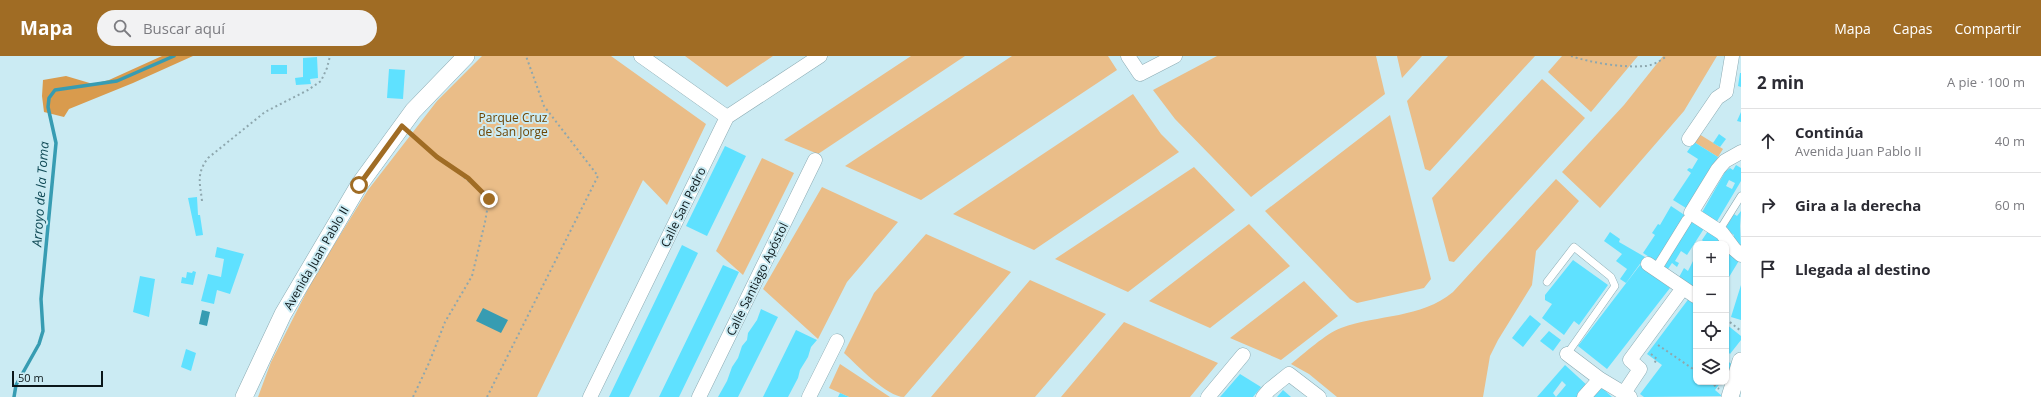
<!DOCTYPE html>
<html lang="es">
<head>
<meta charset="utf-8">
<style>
	body { margin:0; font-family:"Open Sans",sans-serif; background:#f2f2f3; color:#2b2b33 }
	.controls { position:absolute; right:12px; bottom:12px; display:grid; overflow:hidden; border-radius:8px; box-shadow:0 1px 3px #0004 }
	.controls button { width:36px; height:36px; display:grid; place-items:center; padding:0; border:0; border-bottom:1px solid #e1e1e2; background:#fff; color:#2b2b33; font:20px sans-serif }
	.scale { position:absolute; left:12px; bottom:10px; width:91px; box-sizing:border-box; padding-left:4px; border:2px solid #0b171a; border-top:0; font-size:11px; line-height:14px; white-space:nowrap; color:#0b171a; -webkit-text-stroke:3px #cbebf3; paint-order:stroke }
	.stop { position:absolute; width:12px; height:12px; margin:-9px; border:3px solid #a06c24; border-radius:50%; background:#fff }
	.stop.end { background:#a06c24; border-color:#fff; box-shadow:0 1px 4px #0008 }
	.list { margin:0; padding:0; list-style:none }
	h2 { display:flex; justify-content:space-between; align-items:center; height:52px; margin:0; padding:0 16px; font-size:17px }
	h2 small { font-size:13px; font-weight:400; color:#7c7c81 }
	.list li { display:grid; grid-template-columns:26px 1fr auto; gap:12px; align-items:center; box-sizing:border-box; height:64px; padding:0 16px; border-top:1px solid #e1e1e2 }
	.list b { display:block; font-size:15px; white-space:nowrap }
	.list p { margin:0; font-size:13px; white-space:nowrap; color:#7c7c81 }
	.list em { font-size:13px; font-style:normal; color:#7c7c81 }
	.icon { flex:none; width:22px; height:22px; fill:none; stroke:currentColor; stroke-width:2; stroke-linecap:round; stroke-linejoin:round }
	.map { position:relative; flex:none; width:1741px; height:341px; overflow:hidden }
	header { display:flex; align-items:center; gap:24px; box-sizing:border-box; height:56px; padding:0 20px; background:#a06c24; color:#fff }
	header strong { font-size:19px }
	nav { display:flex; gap:22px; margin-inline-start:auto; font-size:14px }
	.search { width:280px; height:36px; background:#f2f2f3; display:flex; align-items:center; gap:10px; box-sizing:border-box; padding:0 14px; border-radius:22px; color:#7c7c81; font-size:15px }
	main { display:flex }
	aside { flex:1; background:#fff }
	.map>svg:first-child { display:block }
	.green { fill:#eabd88 }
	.forest { fill:#d99b4d }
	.water { fill:#379cb2 }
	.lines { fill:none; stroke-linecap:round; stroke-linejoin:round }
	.stream { stroke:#379cb2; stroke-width:3.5 }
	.building { fill:#5fe1ff; fill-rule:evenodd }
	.service-casing { stroke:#8cabb3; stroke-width:8 }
	.pedestrian-casing { stroke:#8cabb3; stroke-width:11 }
	.minor-casing { stroke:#8cabb3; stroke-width:15 }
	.tertiary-casing { stroke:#8cabb3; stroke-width:18 }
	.path { stroke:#8ea7ae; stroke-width:2; stroke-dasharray:2 3; stroke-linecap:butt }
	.service { stroke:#fff; stroke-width:7 }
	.pedestrian { stroke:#fff; stroke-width:10 }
	.minor { stroke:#fff; stroke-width:14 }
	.tertiary { stroke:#fff; stroke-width:17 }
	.route { stroke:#a06c24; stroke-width:5 }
	.labels { text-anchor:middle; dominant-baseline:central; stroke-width:4; stroke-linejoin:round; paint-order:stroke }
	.park-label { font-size:12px; fill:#6d4504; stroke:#cbebf3 }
	.street-label { font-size:12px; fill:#0b171a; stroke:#cbebf3 }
	.water-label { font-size:13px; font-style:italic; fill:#104a56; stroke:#cbebf3 }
</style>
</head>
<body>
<header>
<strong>Mapa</strong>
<div class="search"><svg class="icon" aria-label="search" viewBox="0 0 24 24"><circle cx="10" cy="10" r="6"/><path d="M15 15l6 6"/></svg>Buscar aquí</div>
<nav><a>Mapa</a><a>Capas</a><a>Compartir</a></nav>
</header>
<main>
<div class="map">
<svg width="1741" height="341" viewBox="0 0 1741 341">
	<rect width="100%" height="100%" fill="#cbebf3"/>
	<path class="green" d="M482 0H611L706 68 667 149 643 124 537 341H258L271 306 314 221 368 134 437 45Z
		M685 0H773L727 31Z
		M911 0H965L818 98 784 84Z
		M1012 0H1108L1117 14 921 144 845 110Z
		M1217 0H1376L1385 38 1251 141 1175 63 1153 34Z
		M1397 0H1422L1402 22Z
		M1448 0H1535L1430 115 1425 113 1407 45Z
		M1562 0H1638L1591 56 1548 16Z
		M1663 0H1717L1684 55 1600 152 1562 116 1624 49Z
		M1542 23 1585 62 1454 206 1449 205 1432 142Z
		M1133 38 1161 78 1179 96 1034 194 953 158Z
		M1390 59 1431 223 1424 232 1357 247 1350 243 1265 155Z
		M1699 78 1723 93 1718 101 1694 86Z
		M762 102 794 117 743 219 716 195Z
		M1194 111 1235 154 1128 236 1055 203Z
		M1556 123 1579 145 1536 195 1532 229 1498 284 1490 300 1483 341H1337L1309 318 1291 308C1305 297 1325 278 1341 272 1379 258 1420 263 1453 236Z
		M822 131 898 166 847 226 818 283 763 233Z
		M1249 168 1290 210 1210 272 1149 245Z
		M926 178 1011 216 904 341C887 341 857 309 844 297L874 237Z
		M1030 224 1106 258 1035 341H931Z
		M1304 225 1338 260 1281 304 1230 282Z
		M1124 266 1218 307 1190 341H1061Z
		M840 308 890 341H849L829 332Z"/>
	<path class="forest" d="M162 0H193L133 27 69 53 64 61 44 56 42 40 43 24 66 20 93 28 109 24Z"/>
	<path class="water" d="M483 252 508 264 501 277 476 265Z
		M202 254 210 256 207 270 199 268Z"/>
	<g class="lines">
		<path class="stream" d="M14 341 16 329 39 288 43 275 41 243 56 87 48 51 49 42 55 34 117 25 174 0"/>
	</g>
	<path class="building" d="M317 1 318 22 310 23 311 28 296 29 295 22 303 21V2Z
		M271 9H287V18H271Z
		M389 13 405 14 403 43 387 42Z
		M1740 17H1741V31L1738 30Z
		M1741 56V66L1737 65Z
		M1719 78 1726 83 1720 91 1713 87Z
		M1694 86 1718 101 1686 152 1673 144 1691 117 1687 114 1689 112 1692 113 1698 103 1687 96Z
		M725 90 746 100 707 180 686 170Z
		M1736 109 1741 112V125L1716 167 1701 158 1725 116 1730 112 1733 114ZM1729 124 1735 127 1732 133 1726 130Z
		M197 141 198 159H200L203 179 196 180 188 142Z
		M1671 150 1686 160 1657 206 1643 197 1655 179 1652 177 1658 168 1660 169Z
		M1741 155 1740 170 1741 193 1733 182 1734 179 1725 173 1734 158 1737 160Z
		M1692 163 1705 171 1687 199 1681 195 1675 205 1679 207 1677 211 1672 207 1668 213 1662 210Z
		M1708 175 1725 186 1724 188H1703L1704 186 1702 184Z
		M1610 176 1620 183 1619 186 1645 201 1626 227 1620 223 1627 213 1616 205 1622 198 1604 185Z
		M682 189 698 197 677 241 629 341H609Z
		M217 191 244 198 230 238 217 234 214 248 201 245 208 218 221 221 224 203 215 201Z
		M1727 195 1740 203 1726 226V198Z
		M1696 199V232L1695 233 1678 223 1684 212 1688 215Z
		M1573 204 1608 229 1579 269 1574 265 1564 279 1542 262 1552 248 1545 244V239Z
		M723 209 739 216 718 260 679 341H659Z
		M1640 209 1670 232 1607 313 1578 290Z
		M193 215 196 216 193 229 181 227 182 221 186 222 187 216 192 217Z
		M140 220 155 223 149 261 133 256Z
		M1741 229V264L1731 261Z
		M1690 241 1696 246V326H1721L1715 334 1722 340 1644 341 1640 338 1662 309 1647 298Z
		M761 253 778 261 738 341H718L727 325 732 311 738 302 742 290 747 284 748 277 757 264Z
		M1530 259 1541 268 1523 291 1512 282Z
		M1726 268 1741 280V284L1730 298 1726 294Z
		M796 274 817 284 811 291 808 301 800 314 798 322 788 341H763Z
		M1549 275 1561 284 1553 295 1540 285Z
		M186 293 196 297 191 315 181 311Z
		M1726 304 1733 309 1726 319Z
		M1565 309 1588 330 1579 341H1537ZM1562 325 1566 329 1556 341 1553 337Z
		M1240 318 1261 331 1253 341H1220Z
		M1600 330 1612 341H1591Z
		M1283 334 1291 341H1277Z
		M840 337 849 341H838Z"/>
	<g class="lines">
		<defs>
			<path id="service" d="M1719 175 1741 140
				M1547 226 1574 191 1611 221 1615 230 1567 298"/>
			<path id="pedestrian" d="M1656 214 1687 164"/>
			<path id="minor" d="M641 0 727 61
				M1128 0 1140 18 1175 0
				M1689 83 1717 42 1726 36 1732 0
				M1741 96 1725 105 1718 113 1691 157 1722 177 1734 193 1741 199
				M1648 208 1695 240 1696 238
				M1567 298 1600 323 1630 341
				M1624 337 1640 313 1630 304 1683 232
				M590 341 727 61 820 0
				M699 341 815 104
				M809 341 837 285
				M1208 341 1243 299
				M1263 341 1269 334 1289 318 1319 341
				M1584 341 1600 323"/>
			<path id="tertiary" d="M244 341 283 258 359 129 413 55 466 0
				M1730 341 1741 305"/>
		</defs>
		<use href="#service" class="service-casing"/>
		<use href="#pedestrian" class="pedestrian-casing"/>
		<use href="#minor" class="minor-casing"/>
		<use href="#tertiary" class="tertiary-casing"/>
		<path class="path" d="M1571 0C1591 7 1625 12 1646 10 1653 9 1661 5 1666 0
			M202 145C200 127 196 118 208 102L265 56 308 34 321 25 327 12 330 0
			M1726 263 1741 275
			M1658 289 1696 315
			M1651 298 1657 303 1653 309
			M1710 326 1719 333
			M413 341 429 307 445 266 472 220 485 166 489 143C465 120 438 102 413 80
			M487 341 598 120 544 50 526 0"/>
		<use href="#service" class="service"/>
		<use href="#pedestrian" class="pedestrian"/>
		<use href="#minor" class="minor"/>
		<use href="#tertiary" class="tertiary"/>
	</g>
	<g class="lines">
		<path class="route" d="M359 129 402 70 437 101 468 122 489 143"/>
	</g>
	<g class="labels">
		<g class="park-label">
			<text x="513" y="61">Parque Cruz<tspan x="513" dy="14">de San Jorge</tspan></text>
		</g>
		<g class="street-label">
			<text transform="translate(683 151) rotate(-64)">Calle San Pedro</text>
			<text transform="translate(316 202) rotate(-60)">Avenida Juan Pablo II</text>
			<text transform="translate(757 223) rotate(-64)">Calle Santiago Apóstol</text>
		</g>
		<g class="water-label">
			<text transform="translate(40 138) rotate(-86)">Arroyo de la Toma</text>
		</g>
	</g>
</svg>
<div class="controls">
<button>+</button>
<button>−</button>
<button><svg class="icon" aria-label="locate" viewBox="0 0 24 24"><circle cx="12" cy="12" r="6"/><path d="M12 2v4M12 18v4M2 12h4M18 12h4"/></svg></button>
<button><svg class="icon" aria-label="layers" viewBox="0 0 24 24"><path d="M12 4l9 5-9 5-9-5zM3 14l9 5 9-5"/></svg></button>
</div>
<div class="scale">50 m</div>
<div class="stop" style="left:359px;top:129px"></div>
<div class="stop end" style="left:489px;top:143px"></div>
</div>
<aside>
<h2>2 min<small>A pie · 100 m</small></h2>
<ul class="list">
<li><svg class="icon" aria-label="ahead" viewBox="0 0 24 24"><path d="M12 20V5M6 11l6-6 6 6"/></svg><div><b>Continúa</b><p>Avenida Juan Pablo II</p></div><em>40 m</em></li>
<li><svg class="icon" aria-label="right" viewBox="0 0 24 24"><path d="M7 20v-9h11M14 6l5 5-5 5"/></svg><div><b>Gira a la derecha</b></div><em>60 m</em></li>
<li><svg class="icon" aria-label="arrive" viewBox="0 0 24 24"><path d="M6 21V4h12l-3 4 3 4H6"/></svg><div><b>Llegada al destino</b></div></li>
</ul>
</aside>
</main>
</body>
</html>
